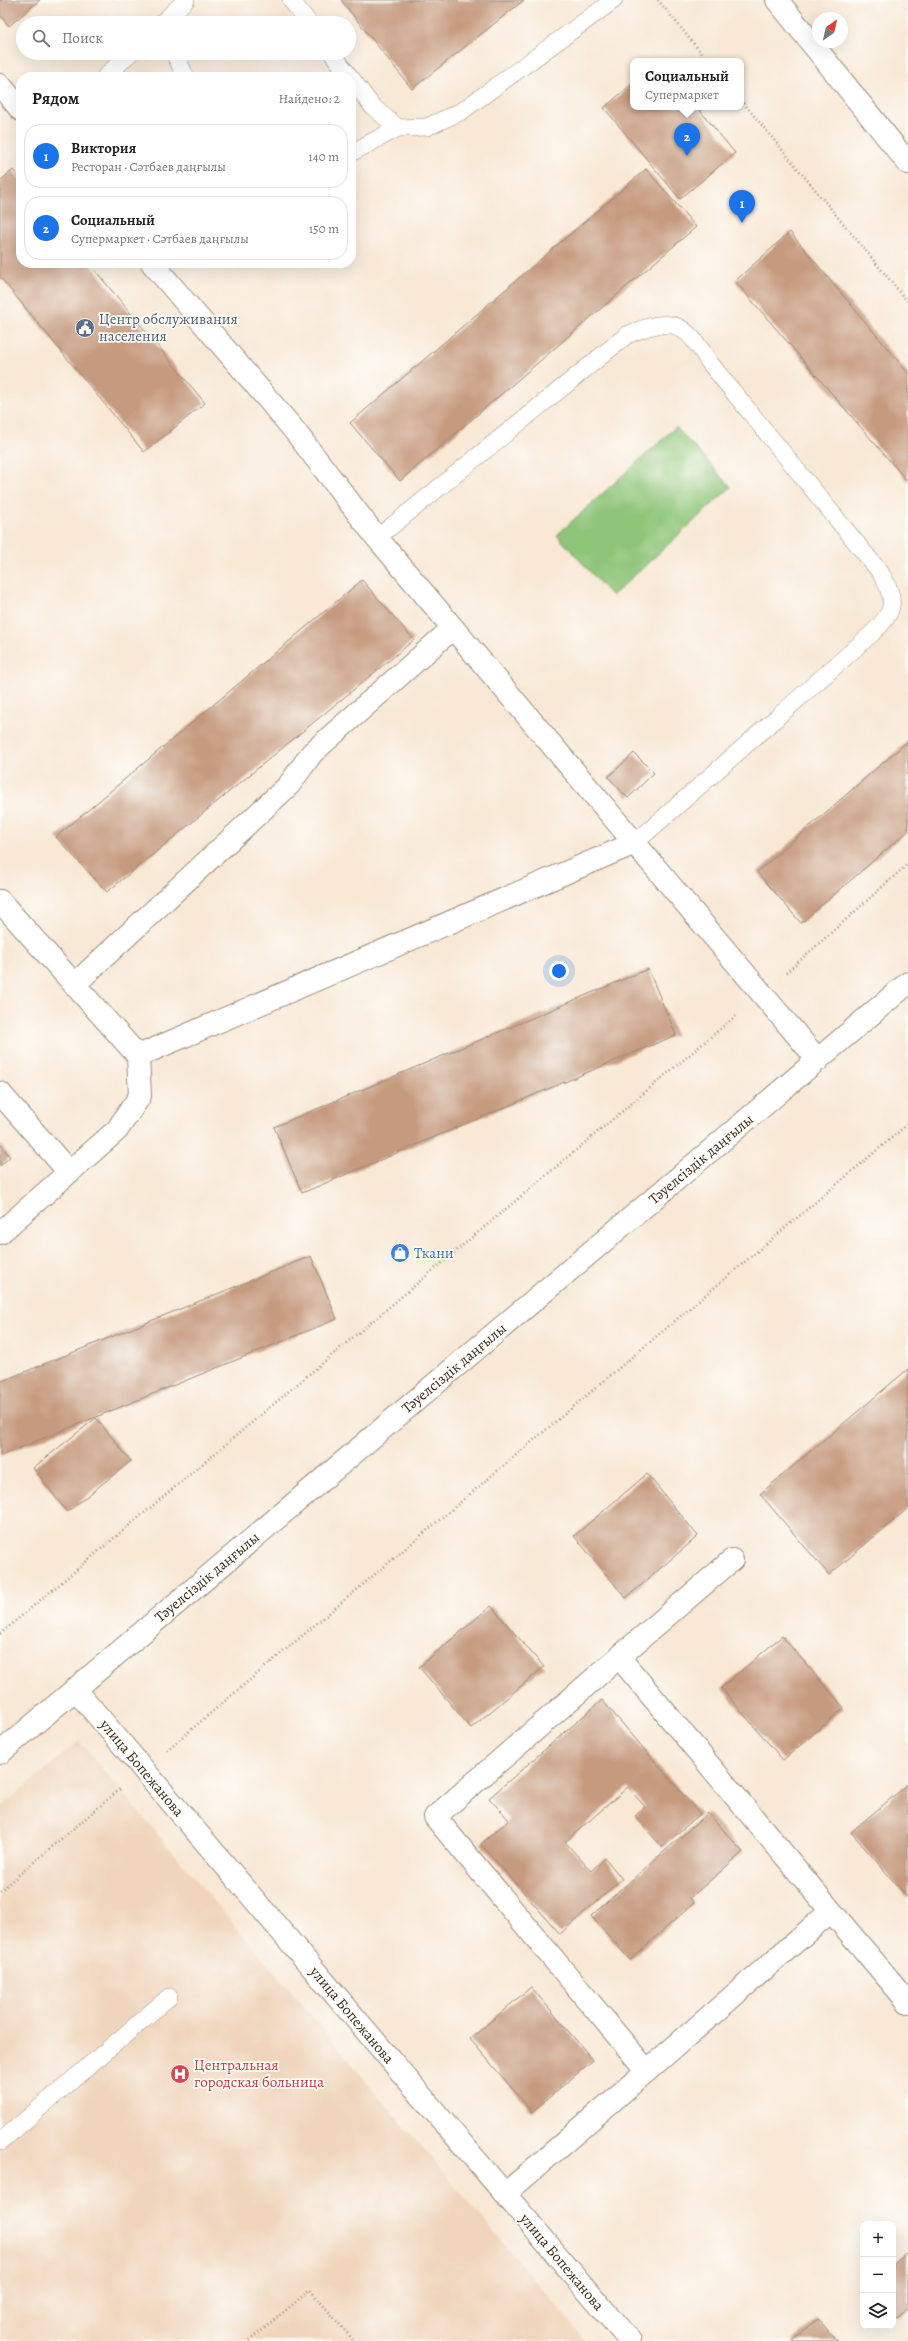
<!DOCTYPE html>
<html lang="ru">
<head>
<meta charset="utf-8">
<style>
	body { margin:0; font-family:Alegreya,serif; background:#f6f6f6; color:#222 }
	.controls { position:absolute; right:12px; bottom:12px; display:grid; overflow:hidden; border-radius:8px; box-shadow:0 4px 16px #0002 }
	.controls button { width:36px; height:36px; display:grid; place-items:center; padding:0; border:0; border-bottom:1px solid #e0e0e0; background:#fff; color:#222; font:20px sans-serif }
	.compass { position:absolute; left:812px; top:12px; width:36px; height:36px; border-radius:50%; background:#fff; box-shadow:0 4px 16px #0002; rotate:34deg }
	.you { position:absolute; left:559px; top:971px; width:14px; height:14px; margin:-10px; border:3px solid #fff; border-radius:50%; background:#1a73e8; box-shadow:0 0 0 6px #1a73e833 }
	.badge { display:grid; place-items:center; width:26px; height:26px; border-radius:50%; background:#1a73e8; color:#fff; font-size:13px; font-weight:700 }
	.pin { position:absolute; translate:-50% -33px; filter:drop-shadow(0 1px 2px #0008) }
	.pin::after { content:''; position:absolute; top:21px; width:14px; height:12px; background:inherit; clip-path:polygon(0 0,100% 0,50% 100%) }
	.popup { position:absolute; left:630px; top:58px; width:114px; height:52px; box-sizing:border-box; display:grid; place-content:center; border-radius:8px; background:#fff; filter:drop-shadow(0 1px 3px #0005); font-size:13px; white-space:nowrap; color:#767676 }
	.popup b { font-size:15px; color:#222 }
	.popup::after { content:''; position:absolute; left:50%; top:100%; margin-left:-8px; border:8px solid transparent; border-top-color:#fff }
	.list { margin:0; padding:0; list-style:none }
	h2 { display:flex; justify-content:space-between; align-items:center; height:52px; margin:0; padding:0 16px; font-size:17px }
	h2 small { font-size:13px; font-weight:400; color:#767676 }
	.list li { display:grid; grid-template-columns:26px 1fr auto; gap:12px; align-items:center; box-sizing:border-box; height:64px; margin:0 8px 8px; padding:0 8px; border:1px solid #e0e0e0; border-radius:16px }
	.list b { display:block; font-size:15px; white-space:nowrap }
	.list p { margin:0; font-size:13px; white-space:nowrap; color:#767676 }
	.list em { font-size:13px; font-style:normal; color:#767676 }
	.icon { flex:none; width:22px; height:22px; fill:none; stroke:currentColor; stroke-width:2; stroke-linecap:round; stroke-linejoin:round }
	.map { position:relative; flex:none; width:908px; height:2341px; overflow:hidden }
	.search { position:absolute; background:#fff; box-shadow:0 4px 16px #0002; left:16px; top:16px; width:340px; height:44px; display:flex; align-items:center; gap:10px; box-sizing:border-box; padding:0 14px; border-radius:22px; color:#767676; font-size:15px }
	.panel { position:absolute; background:#fff; box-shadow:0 4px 16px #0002; left:16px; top:72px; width:340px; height:196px; border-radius:16px }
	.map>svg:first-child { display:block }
	.built { fill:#f0d5bc }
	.green { fill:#8ec578; stroke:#64784b }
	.building { fill:#c69a7e }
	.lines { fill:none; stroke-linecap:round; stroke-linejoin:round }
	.service-casing { stroke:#9a897a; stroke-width:18 }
	.minor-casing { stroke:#9a897a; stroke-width:24 }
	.tertiary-casing { stroke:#9a897a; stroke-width:24 }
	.path { stroke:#9a897a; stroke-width:2.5; stroke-dasharray:1 3; stroke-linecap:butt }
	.service { stroke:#fff; stroke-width:17 }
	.minor { stroke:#fff; stroke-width:22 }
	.tertiary { stroke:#fff; stroke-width:22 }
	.labels { text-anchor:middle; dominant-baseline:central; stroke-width:3.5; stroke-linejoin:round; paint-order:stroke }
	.service-label { font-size:15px; fill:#4e5e75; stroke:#fdfcf7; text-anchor:start }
	.street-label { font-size:15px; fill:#3b2a1e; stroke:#fdfcf7 }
	.shop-label { font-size:15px; fill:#366cbe; stroke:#fdfcf7; text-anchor:start }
	.health-label { font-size:15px; fill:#be3a42; stroke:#fdfcf7; text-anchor:start }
</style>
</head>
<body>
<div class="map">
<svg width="908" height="2341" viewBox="0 0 908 2341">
	<rect width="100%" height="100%" fill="#fdfcf7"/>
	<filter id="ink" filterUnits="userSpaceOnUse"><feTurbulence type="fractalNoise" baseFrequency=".025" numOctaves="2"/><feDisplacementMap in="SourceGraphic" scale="8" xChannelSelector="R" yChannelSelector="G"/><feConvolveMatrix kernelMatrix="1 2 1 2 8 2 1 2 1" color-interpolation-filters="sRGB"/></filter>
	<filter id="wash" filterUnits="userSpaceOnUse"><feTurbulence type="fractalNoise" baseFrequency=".012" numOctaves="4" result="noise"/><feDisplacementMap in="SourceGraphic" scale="16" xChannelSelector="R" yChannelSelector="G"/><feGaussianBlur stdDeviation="0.9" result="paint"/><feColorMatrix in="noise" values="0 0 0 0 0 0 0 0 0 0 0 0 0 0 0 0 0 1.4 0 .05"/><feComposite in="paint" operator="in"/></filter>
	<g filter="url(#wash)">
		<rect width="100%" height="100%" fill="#f8e8d5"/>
		<path class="built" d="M79 1741 586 2341H0V1808Z"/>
		<path class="green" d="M676 427 731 487 612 596 557 535Z"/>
		<g id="blocks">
			<path class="building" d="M0 0H40L9 26 0 15Z
				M341 0H524L412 89Z
				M633 83V107H697L735 153 680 199 604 108Z
				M646 169 696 227 400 481 350 423Z
				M13 170 21 180V263H89L205 403 144 452 0 277V181Z
				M790 232 908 373V482L735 281Z
				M362 580 414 640 107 892 56 837Z
				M908 741V831L801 923 757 872Z
				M634 753 654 773 628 798 608 777Z
				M648 969 676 1035 302 1193 274 1127Z
				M0 1144 10 1157 0 1166Z
				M311 1256 337 1319 0 1456V1382Z
				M908 1369V1508L829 1575 760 1494Z
				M96 1418 131 1461 67 1512 33 1468Z
				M647 1474 698 1536 626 1598 574 1536Z
				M491 1606 544 1667 471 1728 419 1667Z
				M782 1636 844 1708 783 1760 721 1688Z
				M602 1700 700 1814 662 1847 635 1816 645 1807 628 1787 565 1842 591 1871 605 1858 622 1879 560 1934 481 1844 509 1820 489 1798Z
				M908 1784V1898L851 1832Z
				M708 1813 743 1852 690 1898 694 1903 630 1960 591 1916Z
				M531 1987 593 2060 532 2112 470 2039Z
				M908 2251V2309L897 2318 893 2314V2265Z
				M818 2319 837 2341H792Z"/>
		</g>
	</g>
	<g filter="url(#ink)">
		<use href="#blocks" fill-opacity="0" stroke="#9a897a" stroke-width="1"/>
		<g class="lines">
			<defs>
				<path id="service" d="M291 0 309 23
					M162 23 186 0
					M174 53 186 77
					M332 53 350 77
					M105 77 130 53
					M351 78 372 106 398 128 427 127 462 111 614 0
					M351 153 398 128
					M377 538 627 335C672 316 684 321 709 362L880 572C899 603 894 613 868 637L635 843
					M0 2142 169 1997"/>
				<path id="minor" d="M0 85 21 110
					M152 263 294 430 377 538 818 1060
					M0 901 138 1056 140 1096 117 1130 0 1233
					M75 984 289 785 312 753 453 628
					M138 1056 635 843
					M0 1093 69 1172
					M732 1560 619 1657 831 1911
					M619 1657 435 1817 647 2071
					M505 2194 831 1911 908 2002"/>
				<path id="tertiary" d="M777 0 908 163
					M75 1689 630 2341
					M0 1753 908 983"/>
			</defs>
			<use href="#service" class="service-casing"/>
			<use href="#minor" class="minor-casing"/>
			<use href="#tertiary" class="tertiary-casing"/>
			<path class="path" d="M658 0 708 61
				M741 100 908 302
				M786 973 908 864
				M0 1634 738 1014
				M167 1750 908 1124
				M0 1891 120 1789
				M249 2341 310 2290 354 2341"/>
			<use href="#service" class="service"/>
			<use href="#minor" class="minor"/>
			<use href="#tertiary" class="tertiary"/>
		</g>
	</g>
	<defs>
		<symbol id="civic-disc" viewBox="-11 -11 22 22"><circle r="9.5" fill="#5c6f8a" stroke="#fdfcf7"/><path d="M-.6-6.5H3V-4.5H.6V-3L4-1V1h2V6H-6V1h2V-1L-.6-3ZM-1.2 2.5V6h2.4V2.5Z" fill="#fff"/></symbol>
		<symbol id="shop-disc" viewBox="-11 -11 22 22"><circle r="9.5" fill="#3f7fe0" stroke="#fdfcf7"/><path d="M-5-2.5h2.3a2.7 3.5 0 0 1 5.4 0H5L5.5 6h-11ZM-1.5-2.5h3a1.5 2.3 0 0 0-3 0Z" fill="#fff"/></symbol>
		<symbol id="hospital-disc" viewBox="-11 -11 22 22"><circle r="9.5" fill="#e0444e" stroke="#fdfcf7"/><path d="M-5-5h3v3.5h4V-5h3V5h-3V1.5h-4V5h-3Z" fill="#fff"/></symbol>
	</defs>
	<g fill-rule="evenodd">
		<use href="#civic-disc" x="74" y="317" width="22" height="22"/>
		<use href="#shop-disc" x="389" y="1242" width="22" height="22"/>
		<use href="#hospital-disc" x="169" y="2063" width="22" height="22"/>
	</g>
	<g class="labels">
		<g class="service-label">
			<text x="99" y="319">Центр обслуживания<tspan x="99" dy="17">населения</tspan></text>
		</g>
		<g class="street-label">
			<text transform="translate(701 1159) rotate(-40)">Тәуелсіздік даңғылы</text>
			<text transform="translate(454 1368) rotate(-40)">Тәуелсіздік даңғылы</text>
			<text transform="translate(207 1577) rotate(-40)">Тәуелсіздік даңғылы</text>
			<text transform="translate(142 1768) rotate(50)">улица Бопежанова</text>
			<text transform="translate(352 2015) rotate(50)">улица Бопежанова</text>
			<text transform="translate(562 2262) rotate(50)">улица Бопежанова</text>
		</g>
		<g class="shop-label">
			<text x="414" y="1253">Ткани</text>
		</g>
		<g class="health-label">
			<text x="194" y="2065">Центральная<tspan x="194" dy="17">городская больница</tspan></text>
		</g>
	</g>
</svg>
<div class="controls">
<button>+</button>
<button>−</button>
<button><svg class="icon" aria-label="layers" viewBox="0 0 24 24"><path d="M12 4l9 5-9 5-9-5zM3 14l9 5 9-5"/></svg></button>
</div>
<svg class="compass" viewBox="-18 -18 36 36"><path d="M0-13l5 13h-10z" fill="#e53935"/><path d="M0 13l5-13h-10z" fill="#767676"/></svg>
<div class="you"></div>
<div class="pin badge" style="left:742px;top:223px">1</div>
<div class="pin badge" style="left:687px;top:156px">2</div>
<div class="popup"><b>Социальный</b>Супермаркет</div>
<div class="search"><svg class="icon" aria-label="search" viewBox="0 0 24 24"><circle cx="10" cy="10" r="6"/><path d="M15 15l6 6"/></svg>Поиск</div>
<section class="panel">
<h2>Рядом<small>Найдено: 2</small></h2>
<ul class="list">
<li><span class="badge">1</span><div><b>Виктория</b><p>Ресторан · Сәтбаев даңғылы</p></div><em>140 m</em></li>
<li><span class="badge">2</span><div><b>Социальный</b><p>Супермаркет · Сәтбаев даңғылы</p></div><em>150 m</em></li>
</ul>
</section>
</div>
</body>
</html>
